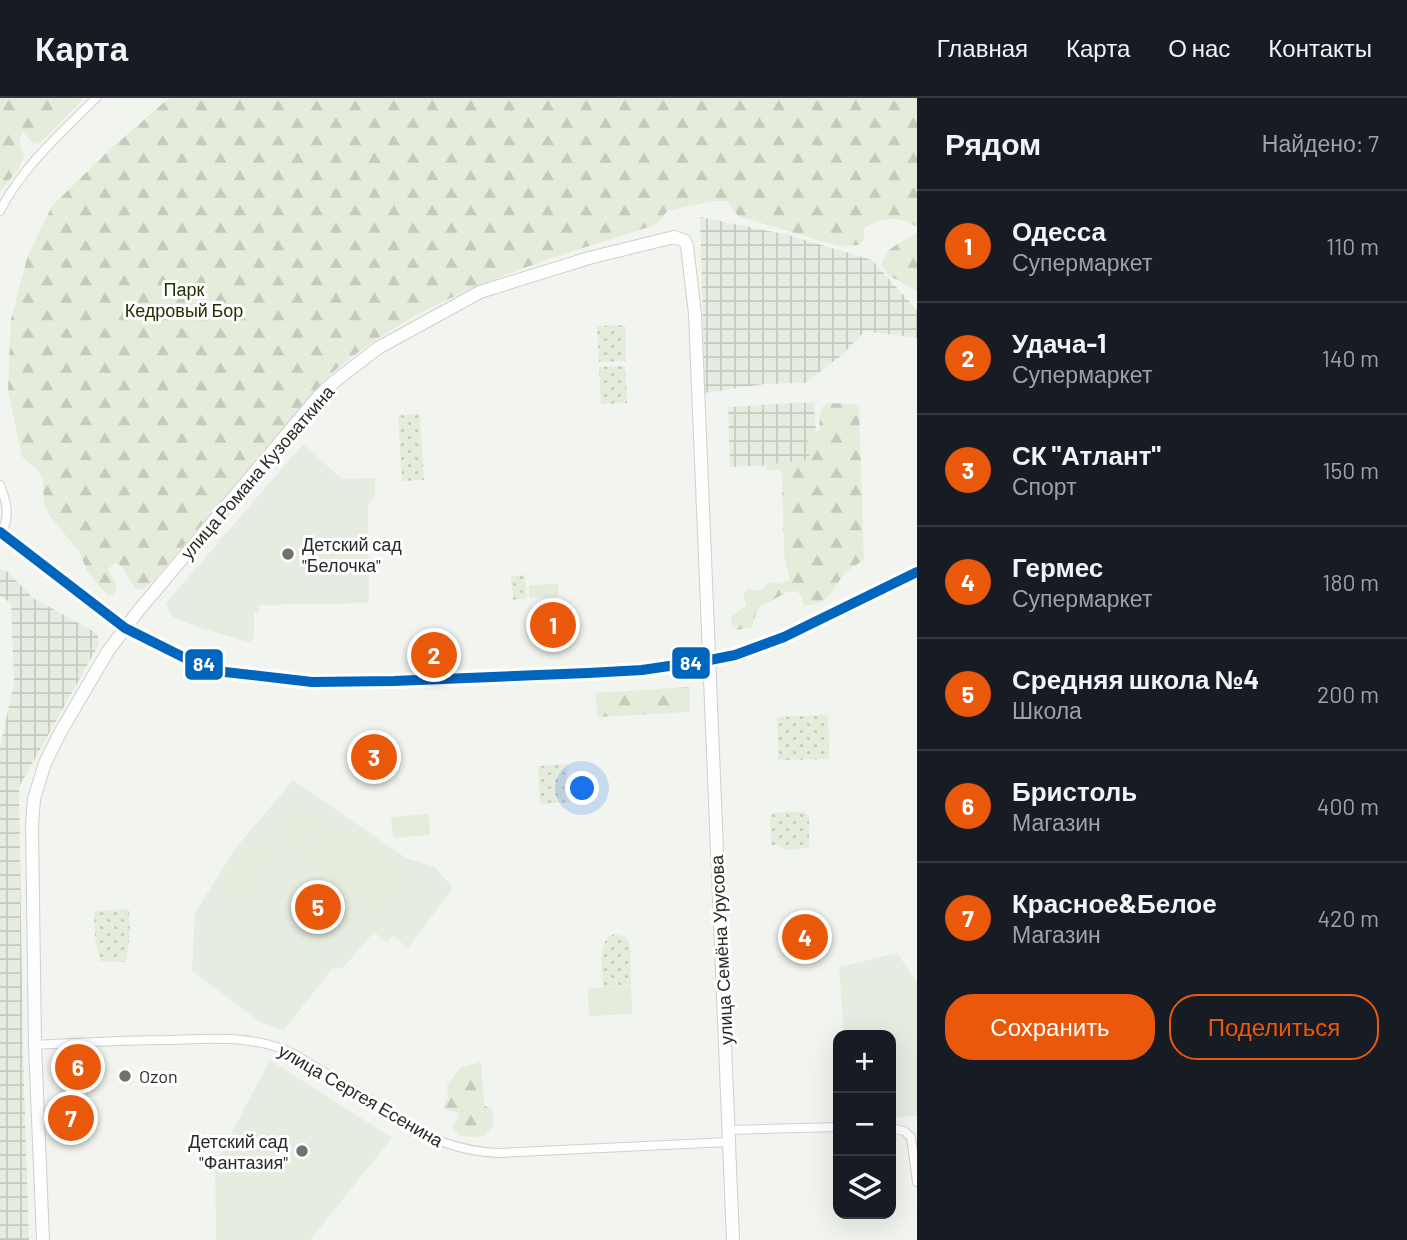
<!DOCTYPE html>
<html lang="ru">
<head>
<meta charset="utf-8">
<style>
	body { margin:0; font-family:Barlow,sans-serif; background:#242831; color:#f1f3f6 }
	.controls { position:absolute; right:21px; bottom:21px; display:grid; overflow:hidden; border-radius:14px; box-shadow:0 7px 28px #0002 }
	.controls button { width:63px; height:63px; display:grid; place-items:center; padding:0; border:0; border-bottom:2px solid #363941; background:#171b24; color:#f1f3f6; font:35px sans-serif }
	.you { position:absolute; left:583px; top:691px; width:24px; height:24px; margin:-18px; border:5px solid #fff; border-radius:50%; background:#1a73e8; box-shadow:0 0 0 10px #1a73e833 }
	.badge { display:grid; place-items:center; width:46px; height:46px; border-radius:50%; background:#ea580c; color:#fff; font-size:23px; font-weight:700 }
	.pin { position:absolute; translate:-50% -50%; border:4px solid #fff; box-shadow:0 2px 7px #0006 }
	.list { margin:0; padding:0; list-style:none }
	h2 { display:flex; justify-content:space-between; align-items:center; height:91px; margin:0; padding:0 28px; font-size:30px }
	h2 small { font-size:23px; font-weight:400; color:#9ea1a6 }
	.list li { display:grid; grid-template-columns:46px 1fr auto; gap:21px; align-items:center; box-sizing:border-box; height:112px; padding:0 28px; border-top:2px solid #363941 }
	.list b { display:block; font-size:26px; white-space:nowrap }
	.list p { margin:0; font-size:23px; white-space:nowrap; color:#9ea1a6 }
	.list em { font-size:23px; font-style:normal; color:#9ea1a6 }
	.actions { display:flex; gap:14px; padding:21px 28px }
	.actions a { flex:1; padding:16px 0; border:2px solid #ea580c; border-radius:28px; text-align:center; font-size:24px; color:#ea580c }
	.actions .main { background:#ea580c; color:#fff }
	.icon { flex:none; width:38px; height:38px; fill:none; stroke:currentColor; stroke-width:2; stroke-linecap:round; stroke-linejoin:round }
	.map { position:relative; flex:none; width:917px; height:1142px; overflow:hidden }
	header { display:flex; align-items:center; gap:42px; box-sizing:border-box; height:98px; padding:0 35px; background:#171b24; border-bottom:2px solid #363941 }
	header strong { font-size:33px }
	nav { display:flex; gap:38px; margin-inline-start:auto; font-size:24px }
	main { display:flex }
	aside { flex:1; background:#171b24 }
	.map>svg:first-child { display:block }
	.built { fill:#e6ecdf }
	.industrial { fill:url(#industrial-grid) }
	.green { fill:url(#green-dots) }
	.forest { fill:url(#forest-firs) }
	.pitch { fill:#e5ecdb }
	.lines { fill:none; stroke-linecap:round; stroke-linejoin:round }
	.street-casing { stroke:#ced0cc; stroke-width:10 }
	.secondary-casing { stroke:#ced0cc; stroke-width:14 }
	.street { stroke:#fdfefd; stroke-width:8 }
	.secondary { stroke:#fdfefd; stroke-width:12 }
	.bus-1-casing { stroke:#fff; stroke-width:16 }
	.bus-1 { stroke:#0065bd; stroke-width:10 }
	.poi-dot { fill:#6f726d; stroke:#fff; stroke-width:2.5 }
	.labels { text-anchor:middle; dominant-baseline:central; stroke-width:6; stroke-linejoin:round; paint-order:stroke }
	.park-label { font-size:18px; fill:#233101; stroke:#fff }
	.street-label { font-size:18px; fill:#292b27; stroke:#fff }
	.poi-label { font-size:18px; fill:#292b27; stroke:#fff; text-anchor:start }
	.line-badge { stroke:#fff; stroke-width:2.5 }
	.badge-label { font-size:19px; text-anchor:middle; font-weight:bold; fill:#fff }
</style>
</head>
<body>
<header>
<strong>Карта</strong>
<nav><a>Главная</a><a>Карта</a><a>О нас</a><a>Контакты</a></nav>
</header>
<main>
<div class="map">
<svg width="917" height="1142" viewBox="0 0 917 1142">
	<defs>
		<pattern id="industrial-grid" width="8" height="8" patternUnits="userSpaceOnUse" patternTransform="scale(1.75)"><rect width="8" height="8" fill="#e6ecdf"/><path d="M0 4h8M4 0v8" fill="none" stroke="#c5cbbf"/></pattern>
		<pattern id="green-dots" width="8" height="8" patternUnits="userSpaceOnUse" patternTransform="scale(1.75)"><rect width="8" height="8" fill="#e5ecdb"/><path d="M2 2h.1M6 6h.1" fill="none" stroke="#c4cbbc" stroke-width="1.8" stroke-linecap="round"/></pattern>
		<pattern id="forest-firs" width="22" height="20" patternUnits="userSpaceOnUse" patternTransform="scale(1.75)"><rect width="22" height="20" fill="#e5ecdb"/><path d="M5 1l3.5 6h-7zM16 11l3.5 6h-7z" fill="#c4cbbc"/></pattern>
	</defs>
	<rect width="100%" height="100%" fill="#f2f5ef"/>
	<path class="built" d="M303 346 342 381 375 380V396L368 407 369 505 259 507V515H254V541L249 544 197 529 171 518 166 505Z
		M293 682 406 760 435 769 453 790 408 850 393 838 387 844 374 834 344 869 332 871 284 932 260 924 192 873 195 815 235 751Z
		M897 855 917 884V1018L891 1019V937H844L839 869Z
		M270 962 392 1040 310 1142H216L215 1066Z"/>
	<path class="industrial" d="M700 119 788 137 872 162 917 212V240L865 233 842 257 805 285 764 286 705 295Z
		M814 304 818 366 730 369 728 309Z
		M0 470 8 474 33 500 98 536V548L19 689 23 955 29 1142H0V650L14 585 11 505 0 498Z"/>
	<path class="green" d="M625 227 626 263 599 264 597 228Z
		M625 268 627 305 601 306 599 269Z
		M420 316 424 382 402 383 398 317Z
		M525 477 527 500 513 502 511 478Z
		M828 617 829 661 778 662 777 619Z
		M567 666 569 704 540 706 538 668Z
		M803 713 809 718V750L785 752 777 747H771L770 717 773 715Z
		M129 811 130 837 126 864 100 863 95 841 94 813Z
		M614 836 626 839 630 848 631 887 603 889C603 872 595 844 614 836Z"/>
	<path class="forest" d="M0 0H81V3L39 46 33 45 23 34 19 42 24 58 18 72 0 93Z
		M169 0H917V129C900 118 880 118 864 131V142L858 147 838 148 738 118 727 103H713L667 113 659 124 649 129C536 165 425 196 332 275L152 484 142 492 136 491 121 468 115 465 108 471 116 486V493L113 497H107L87 473 80 455 49 417 44 406 43 382 38 372 22 359 8 293 11 221 28 157 52 108 107 54Z
		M917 135V193L888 177 881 167C886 148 901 145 917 135Z
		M828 305 855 306 859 310 864 462C860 465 854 467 850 471 833 484 832 510 804 507L801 497 796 493 787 494 758 510 752 529 737 532 731 526 732 518 746 508 744 494 748 491 760 493C767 485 770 483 780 486L790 482 784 457 782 376 779 372H767L765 370 770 366 808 362 810 357 807 351 808 339 819 332 820 317 823 308Z
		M690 589V614L598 619 595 595Z
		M481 964 484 1007 492 1012 494 1027 483 1039 460 1038 453 1030 459 1015 443 1011 448 999 447 987 460 970Z"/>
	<path class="pitch" d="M558 486 559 499 529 500V487Z
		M306 710 319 721 292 750 280 739Z
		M429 716 430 737 393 740 391 719Z
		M337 723 408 773 380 814 308 764Z
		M251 748 268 761 239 800 222 787Z
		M631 888 632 916 589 918 588 890Z"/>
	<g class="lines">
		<defs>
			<path id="street" d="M0 113C22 69 61 35 96 0
				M0 387C7 405 10 417 2 435
				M35 947C79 945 122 942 166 942 210 941 253 936 294 956L427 1037C451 1049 473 1054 500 1055L728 1044
				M891 1030 904 1033 911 1039 917 1084
				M728 1032 838 1029"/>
			<path id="secondary" d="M0 434 125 530 185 560 225 574 312 584 394 583 588 575 642 572 710 562 735 557 784 539 917 474
				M43 1142 35 947 32 727 34 701 45 665 61 633 108 553 139 512 318 299 334 284 378 250 480 194 589 160 674 139 685 143 687 148 695 216 733 1142"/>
		</defs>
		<use href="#street" class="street-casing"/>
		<use href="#secondary" class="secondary-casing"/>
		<use href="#street" class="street"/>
		<use href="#secondary" class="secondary"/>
		<defs>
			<path id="bus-1" d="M0 434 125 530 185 560 225 574 312 584 394 583 588 575 642 572 710 562 735 557 784 539 917 474"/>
		</defs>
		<use href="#bus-1" class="bus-1-casing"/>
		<use href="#bus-1" class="bus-1"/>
	</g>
	<g class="poi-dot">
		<circle cx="288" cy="456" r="7"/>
		<circle cx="125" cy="978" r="7"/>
		<circle cx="302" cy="1053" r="7"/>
	</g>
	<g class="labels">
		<g class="park-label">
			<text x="184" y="191">Парк<tspan x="184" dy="21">Кедровый Бор</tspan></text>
		</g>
		<g class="street-label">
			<text transform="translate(257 374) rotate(-49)">улица Романа Кузоваткина</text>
			<text transform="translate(721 852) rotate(-93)">улица Семёна Урусова</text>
			<text transform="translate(361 997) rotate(30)">улица Сергея Есенина</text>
		</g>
		<g class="poi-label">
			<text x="302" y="446">Детский сад<tspan x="302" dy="21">"Белочка"</tspan></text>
			<text x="139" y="978">Ozon</text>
			<text x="288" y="1043" text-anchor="end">Детский сад<tspan x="288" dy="21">"Фантазия"</tspan></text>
		</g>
	</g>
	<g class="line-badge">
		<rect x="671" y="548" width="40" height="34" rx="7" fill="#0065bd"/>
		<rect x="184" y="550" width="40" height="33" rx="7" fill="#0065bd"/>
	</g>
	<g class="badge-label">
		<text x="691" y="572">84</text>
		<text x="204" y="573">84</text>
	</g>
</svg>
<div class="controls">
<button>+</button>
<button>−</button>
<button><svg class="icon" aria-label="layers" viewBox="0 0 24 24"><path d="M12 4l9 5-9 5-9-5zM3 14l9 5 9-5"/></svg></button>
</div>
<div class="you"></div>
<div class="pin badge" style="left:553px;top:527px">1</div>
<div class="pin badge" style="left:434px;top:557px">2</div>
<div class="pin badge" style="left:374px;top:659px">3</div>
<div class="pin badge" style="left:805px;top:839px">4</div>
<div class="pin badge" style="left:318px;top:809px">5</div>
<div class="pin badge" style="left:78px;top:969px">6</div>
<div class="pin badge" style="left:71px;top:1020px">7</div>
</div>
<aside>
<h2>Рядом<small>Найдено: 7</small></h2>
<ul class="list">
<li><span class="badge">1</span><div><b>Одесса</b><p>Супермаркет</p></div><em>110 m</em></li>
<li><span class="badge">2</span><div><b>Удача-1</b><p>Супермаркет</p></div><em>140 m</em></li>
<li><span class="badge">3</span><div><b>СК &quot;Атлант&quot;</b><p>Спорт</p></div><em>150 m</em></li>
<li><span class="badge">4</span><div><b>Гермес</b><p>Супермаркет</p></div><em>180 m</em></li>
<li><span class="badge">5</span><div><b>Средняя школа №4</b><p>Школа</p></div><em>200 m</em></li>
<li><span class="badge">6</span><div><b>Бристоль</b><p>Магазин</p></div><em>400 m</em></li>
<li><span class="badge">7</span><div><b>Красное&amp;Белое</b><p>Магазин</p></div><em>420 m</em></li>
</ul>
<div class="actions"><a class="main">Сохранить</a><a>Поделиться</a></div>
</aside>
</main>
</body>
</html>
